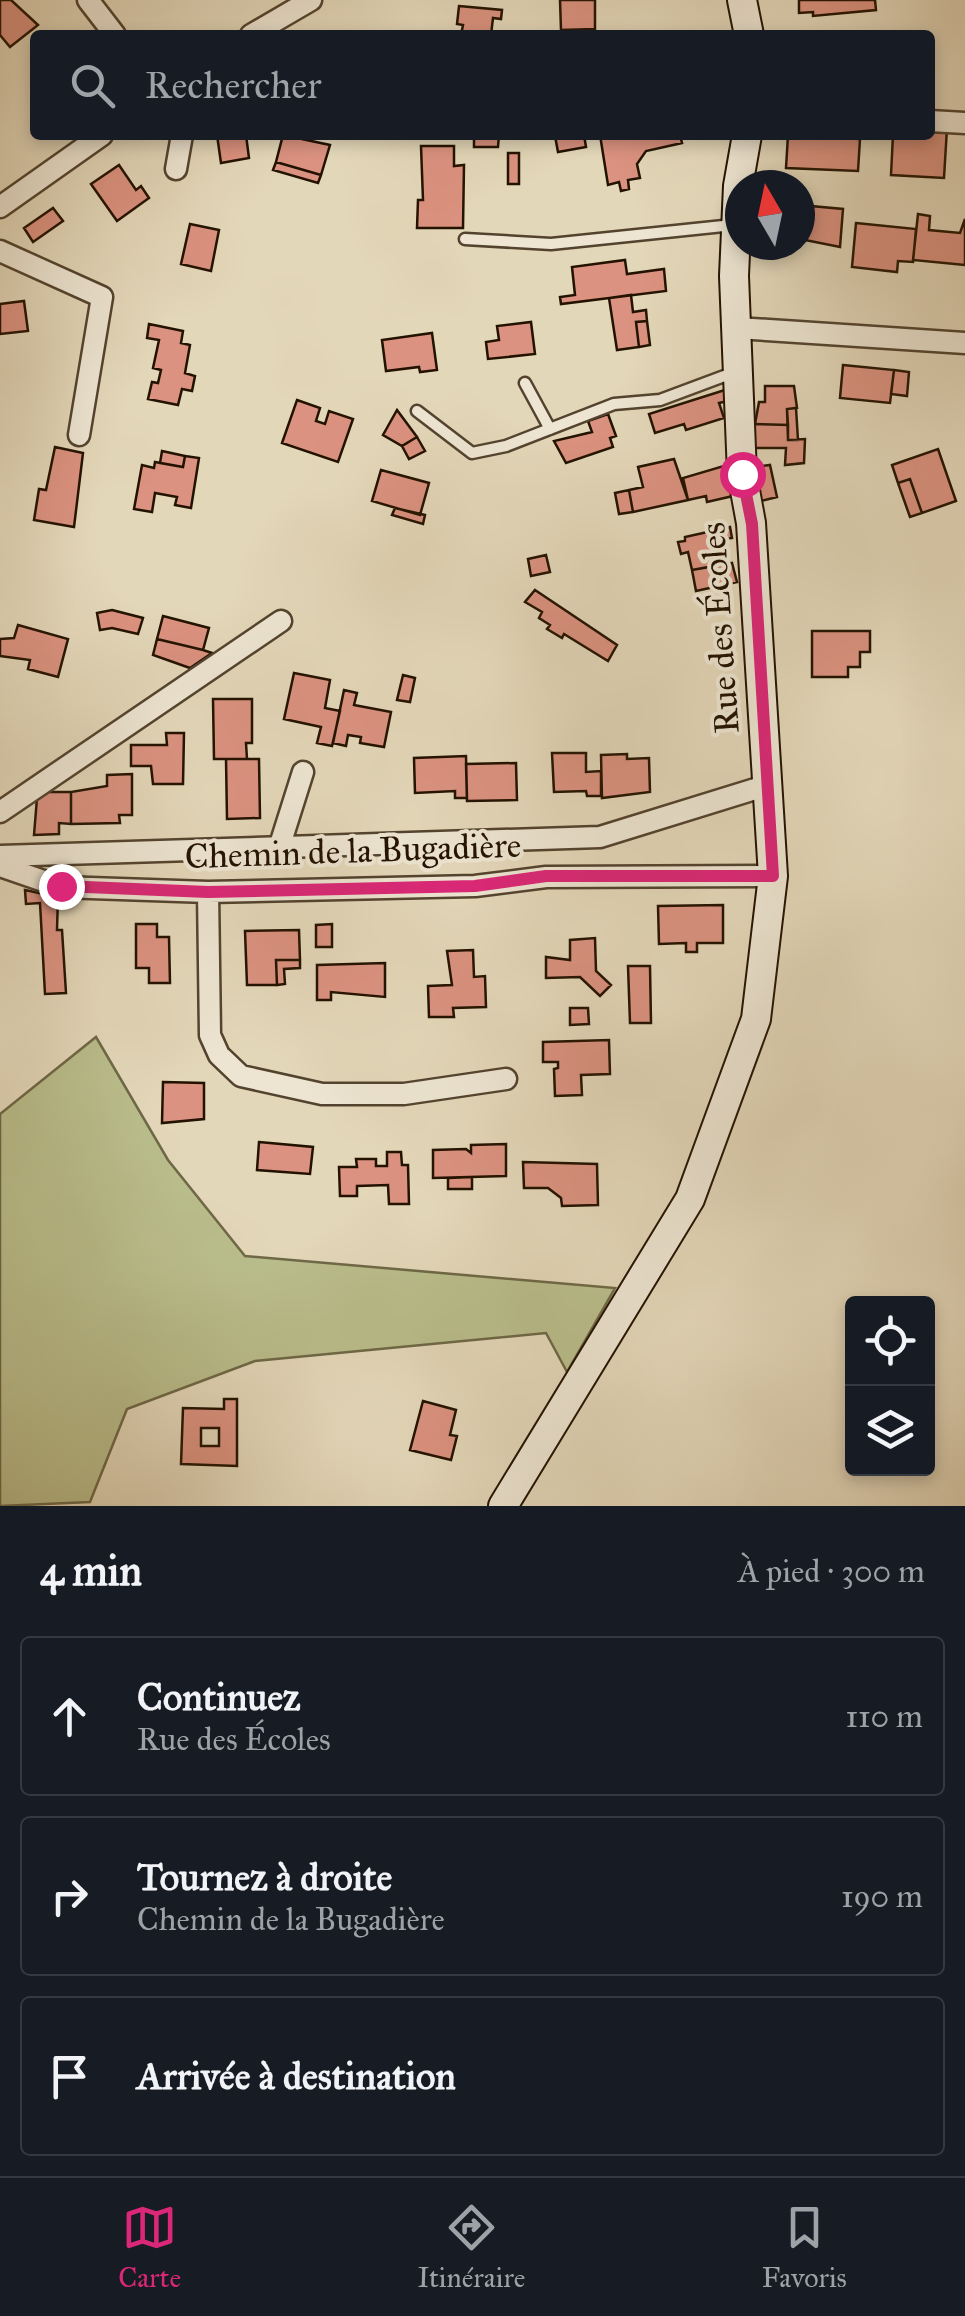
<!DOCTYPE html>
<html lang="fr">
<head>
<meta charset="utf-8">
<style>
	body { margin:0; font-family:"IM FELL Great Primer",serif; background:#20242c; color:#f1f3f6 }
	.controls { position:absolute; right:30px; bottom:30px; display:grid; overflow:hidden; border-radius:10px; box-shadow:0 5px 15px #0003 }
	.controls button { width:90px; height:90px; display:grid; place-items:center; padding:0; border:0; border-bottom:2px solid #363941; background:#171b24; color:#f1f3f6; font:50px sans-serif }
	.compass { position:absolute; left:725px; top:170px; width:90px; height:90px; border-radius:50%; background:#171b24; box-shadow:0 5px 15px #0003; rotate:351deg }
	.stop { position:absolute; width:30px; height:30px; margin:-22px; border:8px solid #db2777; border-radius:50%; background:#fff }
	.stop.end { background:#db2777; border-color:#fff; box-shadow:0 2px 10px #0008 }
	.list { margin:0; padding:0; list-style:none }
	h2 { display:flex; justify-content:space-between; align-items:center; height:130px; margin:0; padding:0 40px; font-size:42px }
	h2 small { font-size:32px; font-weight:400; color:#9ea1a6 }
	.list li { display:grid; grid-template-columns:65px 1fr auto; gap:30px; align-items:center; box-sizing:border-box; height:160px; margin:0 20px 20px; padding:0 20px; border:2px solid #363941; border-radius:10px }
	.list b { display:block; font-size:38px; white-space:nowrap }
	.list p { margin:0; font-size:32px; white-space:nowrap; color:#9ea1a6 }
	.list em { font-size:32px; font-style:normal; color:#9ea1a6 }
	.icon { flex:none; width:55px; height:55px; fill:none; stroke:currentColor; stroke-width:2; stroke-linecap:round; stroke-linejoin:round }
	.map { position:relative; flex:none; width:965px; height:1506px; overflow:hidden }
	.search { position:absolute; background:#171b24; box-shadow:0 5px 15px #0003; left:30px; right:30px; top:30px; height:110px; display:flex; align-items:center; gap:25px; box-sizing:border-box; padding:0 35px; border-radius:10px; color:#9ea1a6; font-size:38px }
	.sheet { height:670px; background:#171b24 }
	nav { display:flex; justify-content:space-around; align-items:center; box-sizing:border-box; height:140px; border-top:2px solid #363941; background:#171b24; font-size:28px; color:#9ea1a6 }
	nav a { display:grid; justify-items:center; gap:5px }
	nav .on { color:#db2777 }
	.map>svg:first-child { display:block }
	.green { fill:#b9bd8b; stroke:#6e6846; stroke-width:2.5 }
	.building { fill:#db9280; stroke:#231200; stroke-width:2.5; fill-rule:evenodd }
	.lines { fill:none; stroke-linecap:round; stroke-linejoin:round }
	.lane-casing { stroke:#53432e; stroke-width:15 }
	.street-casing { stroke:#53432e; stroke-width:25 }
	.secondary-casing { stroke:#231200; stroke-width:32 }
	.lane { stroke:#ede5d2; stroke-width:10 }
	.street { stroke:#ede5d2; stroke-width:20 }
	.secondary { stroke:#ede5d2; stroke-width:28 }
	.route { stroke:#db2777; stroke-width:12 }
	.labels { text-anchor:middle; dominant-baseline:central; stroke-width:8; stroke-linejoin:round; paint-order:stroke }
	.street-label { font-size:35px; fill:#231200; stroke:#ede5d2 }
</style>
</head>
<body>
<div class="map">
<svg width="965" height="1506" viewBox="0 0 965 1506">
	<rect width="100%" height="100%" fill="#e3d7b9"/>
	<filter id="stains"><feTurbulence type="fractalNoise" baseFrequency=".002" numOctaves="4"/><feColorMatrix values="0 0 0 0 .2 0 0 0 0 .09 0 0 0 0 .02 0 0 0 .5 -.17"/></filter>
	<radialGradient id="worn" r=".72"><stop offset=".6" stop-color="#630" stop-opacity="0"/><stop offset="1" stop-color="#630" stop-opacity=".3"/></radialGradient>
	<path class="green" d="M96 1037 168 1160 245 1256 615 1288 567 1372 546 1333 255 1361 127 1409 90 1502 0 1506V1114Z"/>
	<path class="building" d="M0 0H11L38 25 10 47 0 35Z
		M560 0H595V29L561 30Z
		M799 0H875L876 10 813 16V12L799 13Z
		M459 6 502 10 501 19 493 18 491 35H461L463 25 457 24Z
		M930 127 947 128 944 178 891 175 893 135H930Z
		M217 135H246L249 158 221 163Z
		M283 135 330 145 321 175 276 162Z
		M474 135H499L498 147H474Z
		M584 135 586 147 558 152 555 136Z
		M600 135H680L682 143 646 151 637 164 640 178 628 180 629 189 621 191 619 182 608 185Z
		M788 135 860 139 858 171 786 168Z
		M421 146H454V166L464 165 463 228H417L418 200H423Z
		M508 153H519V184H508Z
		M276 162 321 175 318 183 273 170Z
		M119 165 136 190 141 186 149 198 117 221 91 184Z
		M800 205 843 209 840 247 800 239Z
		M53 208 63 221 33 242 24 228Z
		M918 214 930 216 929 230 960 233 965 219V265L913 260Z
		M856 223 916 229 913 262 898 261 897 272 852 267Z
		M190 224 219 230 211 271 181 264Z
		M625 260 627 274 664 269 666 291 561 304 560 297 575 295 572 267Z
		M631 295 633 312 646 310 647 321 636 322 639 347 617 350 609 298Z
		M24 301 28 331 0 334V304Z
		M647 321 650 345 639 347 636 322Z
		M531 322 535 354 488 359 486 342 499 340 497 326Z
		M149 324 183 331 181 343 190 345 185 373 195 376 192 391 182 389 178 405 148 399 152 382 158 383 161 370 153 368 159 340 147 338Z
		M432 333 437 370 420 372 419 367 386 371 382 340Z
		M843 365 894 370 890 403 840 398Z
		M894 370 909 372 907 396 891 394Z
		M765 386H794L797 408 787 409 788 425 755 424 759 402H765Z
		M728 389V401L719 403 724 418 686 430 684 424 655 433 649 414Z
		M297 400 320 408 316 421 325 424 329 411 353 419 338 462 282 443Z
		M796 408 798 440H788L787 409Z
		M397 410 417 437 402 446 383 435Z
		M608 414 616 436 610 438 613 447 566 463 554 441 592 432 588 421Z
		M751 424 788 425V440L805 439 804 463 785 465 786 448H752Z
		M417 437 425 451 409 459 402 446Z
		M55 447 83 453 74 527 34 520 39 489 46 490Z
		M938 449 956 501 922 513 910 479 898 483 892 465Z
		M162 451 185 456 183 467 160 463Z
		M185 456 199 458 191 508 175 505 177 497 155 493 152 512 134 509 142 465 154 468 155 462 183 467Z
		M674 459 688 500 633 512 629 490 643 487 638 467Z
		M727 465 733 496 707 502 706 496 688 500 683 478Z
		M770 465 777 497 761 501 754 467Z
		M381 470 429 483 420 515 372 501Z
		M910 479 922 513 910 517 898 483Z
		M629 490 633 512 619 514 615 493Z
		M395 508 425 515 423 524 392 515Z
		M730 527 732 538 725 539 726 546 716 548 719 565 692 570 688 552 681 554 678 542 685 541V537Z
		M546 555 550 572 531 576 528 559Z
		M732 563 737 582 696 591 692 570Z
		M535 590 617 645 608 661 564 634 562 638 547 629 550 625 539 618 542 612 525 602Z
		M112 610 143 618 138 634 112 628 100 630 97 613Z
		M163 616 209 628 203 650 157 639Z
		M18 625 68 639 58 677 28 669 30 660 0 656V639L14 638Z
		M812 631H870V652H860V667H848V677H812Z
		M157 639 203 650 212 653 190 668 153 655Z
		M294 673 330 680 325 708 340 711 332 746 317 743 321 727 284 719Z
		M403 675 415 678 410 702 397 700Z
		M344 690 357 693 354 705 391 712 384 747 360 743 361 737 348 735 346 746 333 743Z
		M213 699H252V743H246L247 759H214Z
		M166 733H184L183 784H153L151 766H131V745H167Z
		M552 753H586V772L601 771V796H587L586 791 554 792Z
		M627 754V759L649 758 650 792 602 798 601 755Z
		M466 756 467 798H455V791L415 793 414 758Z
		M226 759H259L260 818 227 819Z
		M516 763 517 800 467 801 466 764Z
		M132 774V815H119L120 823 71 824V792L107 786V775Z
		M48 792H71V824L59 823V834L34 835 37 798Z
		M25 890 58 897 57 930H62L66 993 45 994 40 903 26 904Z
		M723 905V943H697V952H686V943L659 944 658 906Z
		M136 924H157V937H169L170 983H149V968H136Z
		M332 924V947H316V925Z
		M299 930 300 960H276L277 985H247L245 931Z
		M595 938 596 971 611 985 600 996 580 977 546 978V957L570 960V940Z
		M473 950 474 977 485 976 486 1007 453 1008 454 1017H429L428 986 452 985 447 951Z
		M276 960H300V968L284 969 285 984 277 985Z
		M385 963V997L331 992V1000H317V965Z
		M628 966H650L651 1023H630Z
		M570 1008H588L589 1024 570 1025Z
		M609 1040 610 1074 581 1075 582 1095 555 1096 554 1069 558 1068V1062H543V1042Z
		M163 1082 204 1083V1119L162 1123Z
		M259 1142 313 1147 310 1174 257 1170Z
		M506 1144V1176L433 1178V1150L466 1149 471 1153V1145Z
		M387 1152H401L402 1165H408L409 1204H389L388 1185 357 1186V1196H340L339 1167H357L356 1159H376V1166H387Z
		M523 1162 597 1164 598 1205 562 1206 561 1198 548 1188H524Z
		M472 1177V1189H448V1178Z
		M224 1399H237V1466L181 1464 183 1408 224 1409ZM201 1428H219V1446H201Z
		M423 1401 456 1410 450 1435 457 1436 451 1460 410 1450Z"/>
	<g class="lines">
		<defs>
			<path id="lane" d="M465 239 551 244 733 225
				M525 383 550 429
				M417 411 472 453 506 446 614 404 660 400 735 372"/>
			<path id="street" d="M88 0 115 35
				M251 35 311 0
				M930 121 965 123
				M176 169 182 135
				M0 207 102 135
				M0 251 102 297 79 435
				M737 328 965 343
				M0 812 281 621
				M279 848 303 772
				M0 856 600 837 768 785
				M0 866 61 887 208 892 475 886 546 877 773 876
				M208 892 210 1035 219 1055 241 1076 322 1094H404L506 1079"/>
			<path id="secondary" d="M742 0 749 35
				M503 1506 690 1199 756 1019 773 876 751 523 742 474 734 276 738 186 747 135"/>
		</defs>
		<use href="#lane" class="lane-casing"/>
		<use href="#street" class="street-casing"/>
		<use href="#secondary" class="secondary-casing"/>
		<use href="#lane" class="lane"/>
		<use href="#street" class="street"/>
		<use href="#secondary" class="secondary"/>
	</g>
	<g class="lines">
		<path class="route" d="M61 886 208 892 475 886 546 876H773L752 524 742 474"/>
	</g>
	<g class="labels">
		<g class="street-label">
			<text transform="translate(720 628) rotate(-94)">Rue des Écoles</text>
			<text transform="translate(353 851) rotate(-2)">Chemin de la Bugadière</text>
		</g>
	</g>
	<rect width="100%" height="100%" filter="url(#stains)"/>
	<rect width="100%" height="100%" fill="url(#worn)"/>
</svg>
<div class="controls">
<button><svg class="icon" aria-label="locate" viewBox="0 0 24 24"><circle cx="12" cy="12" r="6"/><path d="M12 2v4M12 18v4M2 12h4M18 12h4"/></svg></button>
<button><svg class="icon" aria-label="layers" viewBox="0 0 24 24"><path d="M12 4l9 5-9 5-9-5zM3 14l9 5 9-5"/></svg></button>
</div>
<svg class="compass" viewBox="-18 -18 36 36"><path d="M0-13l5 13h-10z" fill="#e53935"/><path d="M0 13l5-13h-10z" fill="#9ea1a6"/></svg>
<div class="stop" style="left:742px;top:474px"></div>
<div class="stop end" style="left:61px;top:886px"></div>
<div class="search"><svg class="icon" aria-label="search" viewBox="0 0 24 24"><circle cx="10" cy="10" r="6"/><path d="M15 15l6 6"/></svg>Rechercher</div>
</div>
<section class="sheet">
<h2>4 min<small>À pied · 300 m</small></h2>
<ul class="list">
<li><svg class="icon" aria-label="ahead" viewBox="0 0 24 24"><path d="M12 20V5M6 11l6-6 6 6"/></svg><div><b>Continuez</b><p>Rue des Écoles</p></div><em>110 m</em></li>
<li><svg class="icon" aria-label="right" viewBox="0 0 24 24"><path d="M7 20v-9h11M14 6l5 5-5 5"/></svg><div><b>Tournez à droite</b><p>Chemin de la Bugadière</p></div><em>190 m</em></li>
<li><svg class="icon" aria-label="arrive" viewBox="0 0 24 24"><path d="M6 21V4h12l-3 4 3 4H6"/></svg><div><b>Arrivée à destination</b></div></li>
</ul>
</section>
<nav>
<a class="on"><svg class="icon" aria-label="map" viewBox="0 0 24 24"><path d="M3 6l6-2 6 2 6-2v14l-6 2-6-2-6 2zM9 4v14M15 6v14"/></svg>Carte</a>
<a><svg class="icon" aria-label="directions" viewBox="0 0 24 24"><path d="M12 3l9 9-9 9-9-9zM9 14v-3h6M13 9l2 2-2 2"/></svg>Itinéraire</a>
<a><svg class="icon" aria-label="saved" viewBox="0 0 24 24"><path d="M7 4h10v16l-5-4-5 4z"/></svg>Favoris</a>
</nav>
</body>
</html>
